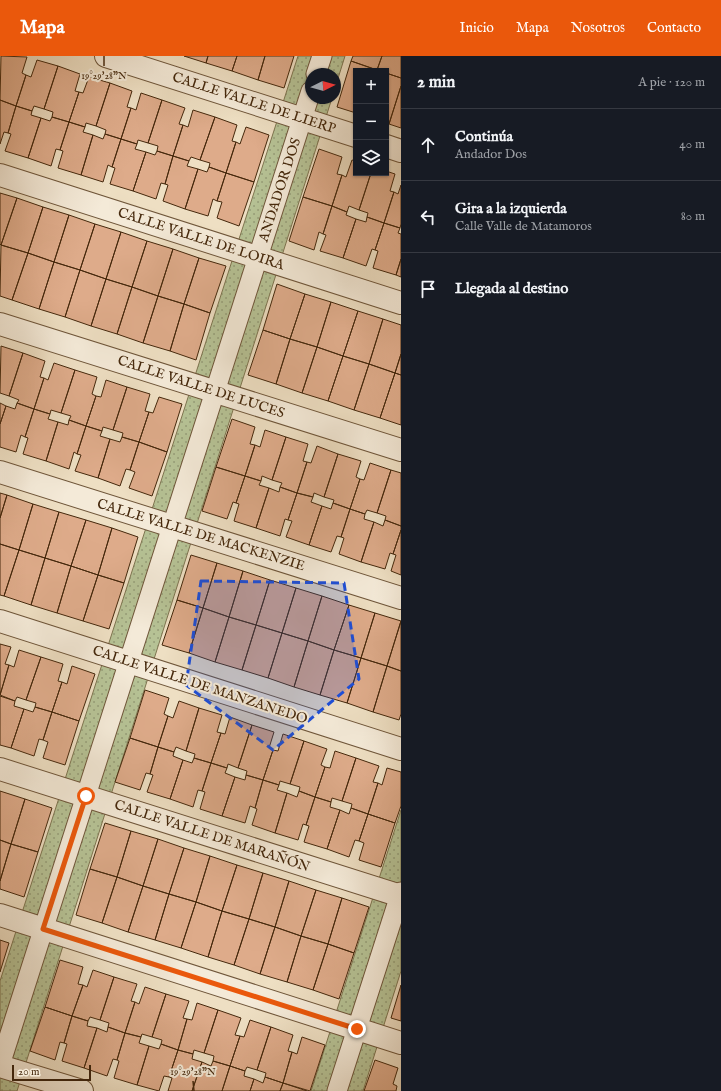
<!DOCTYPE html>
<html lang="es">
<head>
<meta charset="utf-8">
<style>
	body { margin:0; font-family:"IM FELL English",serif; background:#242831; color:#f1f3f6 }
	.controls { position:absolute; right:12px; top:12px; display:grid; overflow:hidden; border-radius:0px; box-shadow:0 1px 3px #0004 }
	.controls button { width:36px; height:36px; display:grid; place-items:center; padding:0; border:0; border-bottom:1px solid #363941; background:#171b24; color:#f1f3f6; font:20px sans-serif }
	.compass { position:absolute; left:305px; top:12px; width:36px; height:36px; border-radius:50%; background:#171b24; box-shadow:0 1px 3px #0004; rotate:85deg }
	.scale { position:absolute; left:12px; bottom:10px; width:79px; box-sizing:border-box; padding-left:4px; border:2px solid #45280c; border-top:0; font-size:11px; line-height:14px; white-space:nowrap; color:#45280c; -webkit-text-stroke:3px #f4ead8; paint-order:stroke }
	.stop { position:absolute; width:12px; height:12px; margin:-9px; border:3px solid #ea580c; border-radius:50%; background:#fff }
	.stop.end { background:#ea580c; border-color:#fff; box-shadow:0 1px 4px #0008 }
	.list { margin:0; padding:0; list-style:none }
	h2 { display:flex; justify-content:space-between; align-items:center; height:52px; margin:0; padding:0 16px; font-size:17px }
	h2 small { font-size:13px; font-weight:400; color:#9ea1a6 }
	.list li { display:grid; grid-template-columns:26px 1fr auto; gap:12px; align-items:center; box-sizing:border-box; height:72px; padding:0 16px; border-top:1px solid #363941 }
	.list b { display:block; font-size:15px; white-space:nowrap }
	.list p { margin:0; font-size:13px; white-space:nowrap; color:#9ea1a6 }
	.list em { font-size:13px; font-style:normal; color:#9ea1a6 }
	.icon { flex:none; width:22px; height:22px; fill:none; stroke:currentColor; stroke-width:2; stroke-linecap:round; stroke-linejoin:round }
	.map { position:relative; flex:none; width:401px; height:1035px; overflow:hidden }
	header { display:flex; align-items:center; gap:24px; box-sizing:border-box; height:56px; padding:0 20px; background:#ea580c; color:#fff }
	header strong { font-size:19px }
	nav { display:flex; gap:22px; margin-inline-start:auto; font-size:14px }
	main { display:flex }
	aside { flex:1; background:#171b24 }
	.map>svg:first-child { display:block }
	.park { fill:url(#park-dots); stroke:#7e7550 }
	.building { fill:#deab8a; stroke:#45280c }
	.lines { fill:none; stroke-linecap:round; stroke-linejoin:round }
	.pedestrian-casing { stroke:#6f563a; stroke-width:21 }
	.minor-casing { stroke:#6f563a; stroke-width:24 }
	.pedestrian { stroke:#f4ead8; stroke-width:19 }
	.minor { stroke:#f4ead8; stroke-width:22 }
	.route { stroke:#ea580c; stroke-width:5 }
	.marked { fill:#1d4ed8; fill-opacity:0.2; stroke:#1d4ed8; stroke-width:3; stroke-dasharray:8 5; stroke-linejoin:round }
	.ticks { fill:none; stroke:#45280c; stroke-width:1.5 }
	.labels { text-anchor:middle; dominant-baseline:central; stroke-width:4; stroke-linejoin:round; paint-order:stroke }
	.street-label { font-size:14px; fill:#45280c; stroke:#f4ead8 }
	.ticks-label { font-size:10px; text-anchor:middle; fill:#45280c; stroke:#f4ead8; stroke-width:4; stroke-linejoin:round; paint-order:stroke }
</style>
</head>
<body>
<header>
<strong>Mapa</strong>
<nav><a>Inicio</a><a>Mapa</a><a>Nosotros</a><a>Contacto</a></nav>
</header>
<main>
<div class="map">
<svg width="401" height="1035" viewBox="0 0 401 1035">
	<defs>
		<pattern id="park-dots" width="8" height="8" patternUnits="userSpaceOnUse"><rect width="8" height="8" fill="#b6c295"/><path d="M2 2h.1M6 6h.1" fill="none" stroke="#969e78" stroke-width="1.8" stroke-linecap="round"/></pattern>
	</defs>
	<rect width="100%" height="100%" fill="#eedfc3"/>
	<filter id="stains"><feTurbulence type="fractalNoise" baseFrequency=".005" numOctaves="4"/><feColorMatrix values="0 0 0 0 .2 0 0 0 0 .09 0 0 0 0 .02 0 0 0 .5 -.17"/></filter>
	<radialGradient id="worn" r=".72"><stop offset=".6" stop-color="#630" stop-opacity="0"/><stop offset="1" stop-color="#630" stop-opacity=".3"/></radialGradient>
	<path class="park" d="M298 0H345L335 32V18H311V42H332L17 1035H0V925Z
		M401 754V915L363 1035H311Z"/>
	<path class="building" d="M1 0 27 1 22 17 26 19 16 50 0 44Z
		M184 0H208L206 7Z
		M208 0H237L232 15 206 7Z
		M237 0H265L258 24 232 15Z
		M265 0H294L284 32 258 24Z
		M353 0H382L377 14 351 5Z
		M382 0H401V22L386 17V15L377 14Z
		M37 4 58 10 44 53 34 50 32 55 16 50 26 19 31 21Z
		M351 5 377 14 356 15V57L337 51Z
		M58 10 80 18 75 35 79 36 69 66 52 61 53 56 44 53Z
		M386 17 401 22V30L389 68 386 67Z
		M89 21 110 27 96 70 86 67 85 71 69 66 79 36 83 37Z
		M110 27 132 35 127 51 131 52 121 83 105 78 106 74 96 70Z
		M401 30V72L389 68Z
		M141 37 162 44 148 87 138 84 137 88 121 83 131 52 136 54Z
		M0 44 16 50 8 77 4 76 0 88Z
		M162 44 185 52 179 68 183 69 173 100 157 95 158 90 148 87Z
		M16 50 32 55 31 59 41 62 28 102 5 95 11 78 8 77Z
		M193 54 215 61 200 104 191 101 189 105 173 100 183 69 188 71Z
		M52 61 69 66 60 94 56 93 51 110 28 102 41 62 50 65Z
		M215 61 237 69 232 85 236 86 226 117 209 111 210 107 200 104Z
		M69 66 85 71 83 76 93 79 81 119 58 112 63 95 60 94Z
		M246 71 269 79 254 126 226 117 236 86 240 88Z
		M105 78 121 83 112 111 108 109 103 126 81 119 93 79 103 83Z
		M121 83 137 88 135 93 146 96 133 135 110 128 115 112 112 111Z
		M319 93 342 101 337 118 342 119 332 150 303 141Z
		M157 95 173 100 165 128 161 127 156 143 133 135 146 96 155 99Z
		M173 100 189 105 187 110 198 113 185 153 163 145 168 129 165 128Z
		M352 104 356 105V117H371L359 154 349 150 347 156 332 150 342 119 346 121Z
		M209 111 226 117 217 145 213 143 208 160 185 153 198 113 207 116Z
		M386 115 395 118 390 135 394 136 384 167 367 161 368 157 359 154 371 117H386Z
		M226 117 254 126 239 170 217 162 222 146 217 145Z
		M401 129V168L400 172 384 167 394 136 398 138Z
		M0 137 17 142 1 189 0 188Z
		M303 141 332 150 323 178 319 176 314 194 289 185Z
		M17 142 43 151 28 197 1 189Z
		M332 150 347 156 346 159 356 163 343 202 320 195 326 179 323 178Z
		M43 151 69 159 54 206 28 197Z
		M69 159 95 168 80 214 54 206Z
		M367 161 384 167 375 194 372 193 366 210 343 202 356 163 366 166Z
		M384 167 400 172 398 177 401 178V203L396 219 373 212 378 195 375 194Z
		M95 168 121 176 106 223 80 214Z
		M121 176 147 185 132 231 106 223Z
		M147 185 173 193 158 240 132 231Z
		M1 189 28 197 12 244 0 240Z
		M173 193 199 202 184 248 158 240Z
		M28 197 54 206 39 253 12 244Z
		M199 202 226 210 210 257 184 248Z
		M401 203V221L396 219Z
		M54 206 80 214 65 261 39 253Z
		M80 214 106 223 91 270 65 261Z
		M106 223 132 231 117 278 91 270Z
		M277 228 305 238 290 283 263 274Z
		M132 231 158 240 143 287 117 278Z
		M305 238 331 246 317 291 290 283Z
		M158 240 184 248 170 295 143 287Z
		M331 246 358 255 343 300 317 291Z
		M184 248 210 257 196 304 170 295Z
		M358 255 383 263 369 308 343 300Z
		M383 263 401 269V298L395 317 369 308Z
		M263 274 290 283 276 328 248 319Z
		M290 283 317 291 302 337 276 328Z
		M1 290 23 297 9 340 0 337Z
		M317 291 343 300 328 345 302 337Z
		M23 297 45 305 40 321 44 322 34 353 17 347 19 344 9 340Z
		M401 298V319L395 317Z
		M343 300 369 308 354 354 328 345Z
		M54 307 75 314 61 357 51 354 50 358 34 353 44 322 48 324Z
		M369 308 395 317 380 362 354 354Z
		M75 314 97 321 92 338 96 340 86 370 69 364 71 360 61 357Z
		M395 317 401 319V369L380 362Z
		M106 324 127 331 113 374 103 371 102 375 86 370 96 340 101 341Z
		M127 331 150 338 145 355 149 356 139 386 122 381 123 377 113 374Z
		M159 341 182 348 167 396 139 386 149 356 153 357Z
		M0 347 6 350 0 368Z
		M17 347 34 353 25 381 21 379 16 396 0 391V368L6 350 15 353Z
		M34 353 50 358 48 363 58 366 46 405 23 398 28 382 25 381Z
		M232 363 255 371 250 388 255 389 245 420 216 411Z
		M69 364 86 370 77 398 74 396 69 413 46 405 58 366 68 369Z
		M86 370 102 375 100 380 110 383 98 422 75 415 81 399 77 398Z
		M265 374 286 381 272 424 262 420 261 425 245 420 255 389 260 391Z
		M122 381 139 386 130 414 126 413 120 430 98 422 110 383 120 386Z
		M286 381 308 388 303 405 307 406 297 437 280 431 282 427 272 424Z
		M139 386 167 396 152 440 129 432 135 416 130 414Z
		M317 390 338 398 324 441 314 437 313 441 297 437 307 406 311 407Z
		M338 398 361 405 356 421 360 423 350 453 333 447 334 444 324 441Z
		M370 407 391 414 377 457 367 454 365 458 350 453 360 423 364 424Z
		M216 411 245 420 236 447 233 446 227 463 202 455Z
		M391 414 401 417V470L385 464 386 460 377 457Z
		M245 420 261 425 259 429 269 432 256 472 234 465 239 448 236 447Z
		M280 431 297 437 288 464 285 463 280 480 256 472 269 432 279 436Z
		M0 437 7 439 0 462Z
		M297 437 313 441 311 446 322 450 309 489 286 481 292 465 288 464Z
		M7 439 33 448 19 494 0 488V462Z
		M333 447 350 453 341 481 337 480 331 496 309 489 322 450 331 453Z
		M33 448 59 456 45 502 19 494Z
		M350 453 365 458 364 463 374 466 361 506 339 498 344 482 341 481Z
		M59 456 86 464 71 510 45 502Z
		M86 464 112 472 98 519 71 510Z
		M385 464 401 470V474L393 498 390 497 385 513 361 506 374 466 383 470Z
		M112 472 138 481 124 527 98 519Z
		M401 474V519L391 515 396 499 393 498Z
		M0 488 19 494 4 540 0 539Z
		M19 494 45 502 31 549 4 540Z
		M191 499 217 507 203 552 177 544Z
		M45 502 71 510 57 557 31 549Z
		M217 507 243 515 229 561 203 552Z
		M71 510 98 519 83 565 57 557Z
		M243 515 270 524 256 569 229 561Z
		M98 519 124 527 109 573 83 565Z
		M270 524 296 532 282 577 256 569Z
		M296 532 322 540 308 585 282 577Z
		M322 540 349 549 334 594 308 585Z
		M177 544 203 552 189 597 162 589Z
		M349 549 375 557 361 602 334 594Z
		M203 552 229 561 215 606 189 597Z
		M375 557 401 565 387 610 361 602Z
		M229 561 256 569 242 614 215 606Z
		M401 565V615L387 610Z
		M256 569 282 577 268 622 242 614Z
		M282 577 308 585 294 631 268 622Z
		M308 585 334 594 320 639 294 631Z
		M0 588 11 591 5 608 9 609 0 639Z
		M19 594 41 601 26 644 17 641 15 645 0 639 9 609 14 611Z
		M334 594 361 602 347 647 320 639Z
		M41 601 63 608 58 625 62 626 52 656 35 651 36 647 26 644Z
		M361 602 387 610 373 656 347 647Z
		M72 610 95 618 79 665 52 656 62 626 67 628Z
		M387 610 401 615V658L399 664 373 656Z
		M145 634 169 642 164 658 168 660 158 691 130 682Z
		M0 640 15 645 14 650 24 653 11 692 0 689Z
		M179 645 199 652 186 695 176 691 174 696 158 691 168 660 173 662Z
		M35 651 52 656 43 684 39 683 34 700 11 692 24 653 33 656Z
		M199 652 222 659 217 676 221 677 211 707 194 702 195 698 186 695Z
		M52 656 79 665 65 709 43 702 48 686 43 684Z
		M230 661 252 669 238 712 228 708 227 712 211 707 221 677 225 678Z
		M252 669 274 676 269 692 273 694 263 724 246 719 247 715 238 712Z
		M283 678 304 685 290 728 280 725 279 729 263 724 273 694 278 695Z
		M130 682 158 691 150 718 146 717 140 734 115 726Z
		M304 685 327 693 321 709 325 711 315 741 299 735 300 731 290 728Z
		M158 691 174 696 173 700 183 704 170 743 147 736 153 719 150 718Z
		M335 695 356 702 342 745 332 742 331 746 315 741 325 711 330 712Z
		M194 702 211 707 202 735 198 734 193 751 170 743 183 704 192 707Z
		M356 702 379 710 373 726 378 727 368 758 351 752 352 748 342 745Z
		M211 707 227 712 225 717 235 721 222 760 200 753 205 736 202 735Z
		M387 712 401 716V750L395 767 368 758 378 727 382 729Z
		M246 719 263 724 255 752 250 750 245 767 222 760 235 721 245 724Z
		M263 724 279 729 277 734 287 737 275 777 252 769 257 753 255 752Z
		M0 735 25 743 11 788 0 784Z
		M299 735 315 741 306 769 303 768 298 784 275 777 287 737 297 741Z
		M315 741 331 746 330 751 340 754 327 793 304 786 309 770 306 769Z
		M25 743 52 752 38 796 11 788Z
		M351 752 368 758 359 785 355 784 349 801 327 793 340 754 349 758Z
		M368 758 395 767 381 811 359 804 364 787 359 785Z
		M105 767 131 775 117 821 90 813Z
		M131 775 158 783 143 830 117 821Z
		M158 783 184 792 169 838 143 830Z
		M0 784 11 788 0 825Z
		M11 788 38 796 24 841 0 833V825Z
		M184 792 210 800 196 846 169 838Z
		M210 800 237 809 222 855 196 846Z
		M237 809 263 817 249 863 222 855Z
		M90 813 117 821 102 867 76 859Z
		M263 817 289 825 275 871 249 863Z
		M117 821 143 830 128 876 102 867Z
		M289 825 316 834 301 880 275 871Z
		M143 830 169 838 155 884 128 876Z
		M316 834 342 842 328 888 301 880Z
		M169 838 196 846 181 892 155 884Z
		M342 842 369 851 354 897 328 888Z
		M196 846 222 855 208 901 181 892Z
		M222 855 249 863 234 909 208 901Z
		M249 863 275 871 260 918 234 909Z
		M275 871 301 880 287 926 260 918Z
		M301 880 328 888 313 934 287 926Z
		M0 884 9 887 0 916Z
		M328 888 354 897 339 943 313 934Z
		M60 904 83 911 78 928 83 929 72 960 45 951Z
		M93 914 114 921 100 964 90 961 88 965 72 960 83 929 87 931Z
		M114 921 137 928 131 945 135 946 125 977 108 971 109 967 100 964Z
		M401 929V965L391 962Z
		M145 931 166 938 152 981 142 978 141 981 125 977 135 946 139 948Z
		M166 938 189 945 183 962 187 963 178 994 161 988 162 984 152 981Z
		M197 947 218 954 204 997 194 994 193 998 178 994 187 963 192 964Z
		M45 951 72 960 64 987 60 986 55 1004 30 995Z
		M218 954 241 962 235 979 240 980 230 1010 213 1005 214 1000 204 997Z
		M72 960 88 965 87 970 97 972 84 1012 62 1005 67 988 64 987Z
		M250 964 271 971 257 1014 247 1011 245 1015 230 1010 240 980 244 981Z
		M108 971 125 977 117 1004 113 1003 107 1020 84 1012 97 972 107 976Z
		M271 971 293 979 288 995 292 996 283 1027 265 1021 266 1017 257 1014Z
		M125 977 141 981 139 987 149 990 137 1029 114 1022 119 1005 117 1004Z
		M302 981 325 989 310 1035 283 1027 292 996 297 998Z
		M161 988 178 994 169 1021 164 1020 159 1035 137 1029 149 990 159 993Z
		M178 994 193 998 192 1003 202 1006 192 1035H168L172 1022 169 1021Z
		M375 1004 398 1012 393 1028 397 1030 396 1035H364Z
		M213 1005 230 1010 222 1035H192L202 1006 211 1010Z
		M230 1010 245 1015 244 1020 254 1023 250 1035H222Z
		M265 1021 283 1027 280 1035H250L254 1023 263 1027Z
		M283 1027 307 1035H280Z"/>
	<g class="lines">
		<defs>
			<path id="pedestrian" d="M316 18 322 0
				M0 1009 311 35
				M337 1035 401 836"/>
			<path id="minor" d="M106 0 356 80
				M386 90 401 95
				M0 119 401 247
				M0 268 401 394
				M0 416 401 542
				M0 565 401 693
				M0 713 401 840
				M0 859 401 987
				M0 1010 82 1035"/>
		</defs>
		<use href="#pedestrian" class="pedestrian-casing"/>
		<use href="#minor" class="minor-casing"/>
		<use href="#pedestrian" class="pedestrian"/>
		<use href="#minor" class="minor"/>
	</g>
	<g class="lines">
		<path class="route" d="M86 740 43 873 357 973"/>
	</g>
	<path class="marked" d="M201 525 344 527 359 623 273 694 186 629Z"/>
	<path class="ticks" d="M104 0V10M193 1025 194 1035"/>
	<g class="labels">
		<g class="street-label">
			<text transform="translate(254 47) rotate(18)">CALLE VALLE DE LIERP</text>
			<text transform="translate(280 134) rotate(-72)">ANDADOR DOS</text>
			<text transform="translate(201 183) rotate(18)">CALLE VALLE DE LOIRA</text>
			<text transform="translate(201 331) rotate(18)">CALLE VALLE DE LUCES</text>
			<text transform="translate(201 479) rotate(17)">CALLE VALLE DE MACKENZIE</text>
			<text transform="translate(200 629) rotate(18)">CALLE VALLE DE MANZANEDO</text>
			<text transform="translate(212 780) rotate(18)">CALLE VALLE DE MARAÑÓN</text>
		</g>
	</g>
	<g class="ticks-label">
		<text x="104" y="23">19°29'28"N</text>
		<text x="193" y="1019">19°29'28"N</text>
	</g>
	<rect width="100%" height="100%" filter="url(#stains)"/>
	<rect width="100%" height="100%" fill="url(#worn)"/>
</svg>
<div class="controls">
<button>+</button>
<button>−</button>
<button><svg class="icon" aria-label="layers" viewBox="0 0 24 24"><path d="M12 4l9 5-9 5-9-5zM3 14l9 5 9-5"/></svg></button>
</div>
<svg class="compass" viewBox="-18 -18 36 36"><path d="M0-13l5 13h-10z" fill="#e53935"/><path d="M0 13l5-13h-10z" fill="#9ea1a6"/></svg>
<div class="scale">20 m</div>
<div class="stop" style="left:86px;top:740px"></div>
<div class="stop end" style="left:357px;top:973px"></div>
</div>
<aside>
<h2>2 min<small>A pie · 120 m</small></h2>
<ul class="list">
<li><svg class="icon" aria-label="ahead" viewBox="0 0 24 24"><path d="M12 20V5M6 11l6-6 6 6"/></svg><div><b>Continúa</b><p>Andador Dos</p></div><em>40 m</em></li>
<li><svg class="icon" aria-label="left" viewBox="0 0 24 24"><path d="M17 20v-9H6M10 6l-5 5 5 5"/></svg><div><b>Gira a la izquierda</b><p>Calle Valle de Matamoros</p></div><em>80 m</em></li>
<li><svg class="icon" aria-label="arrive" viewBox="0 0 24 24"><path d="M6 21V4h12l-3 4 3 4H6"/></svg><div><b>Llegada al destino</b></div></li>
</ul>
</aside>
</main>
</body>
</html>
